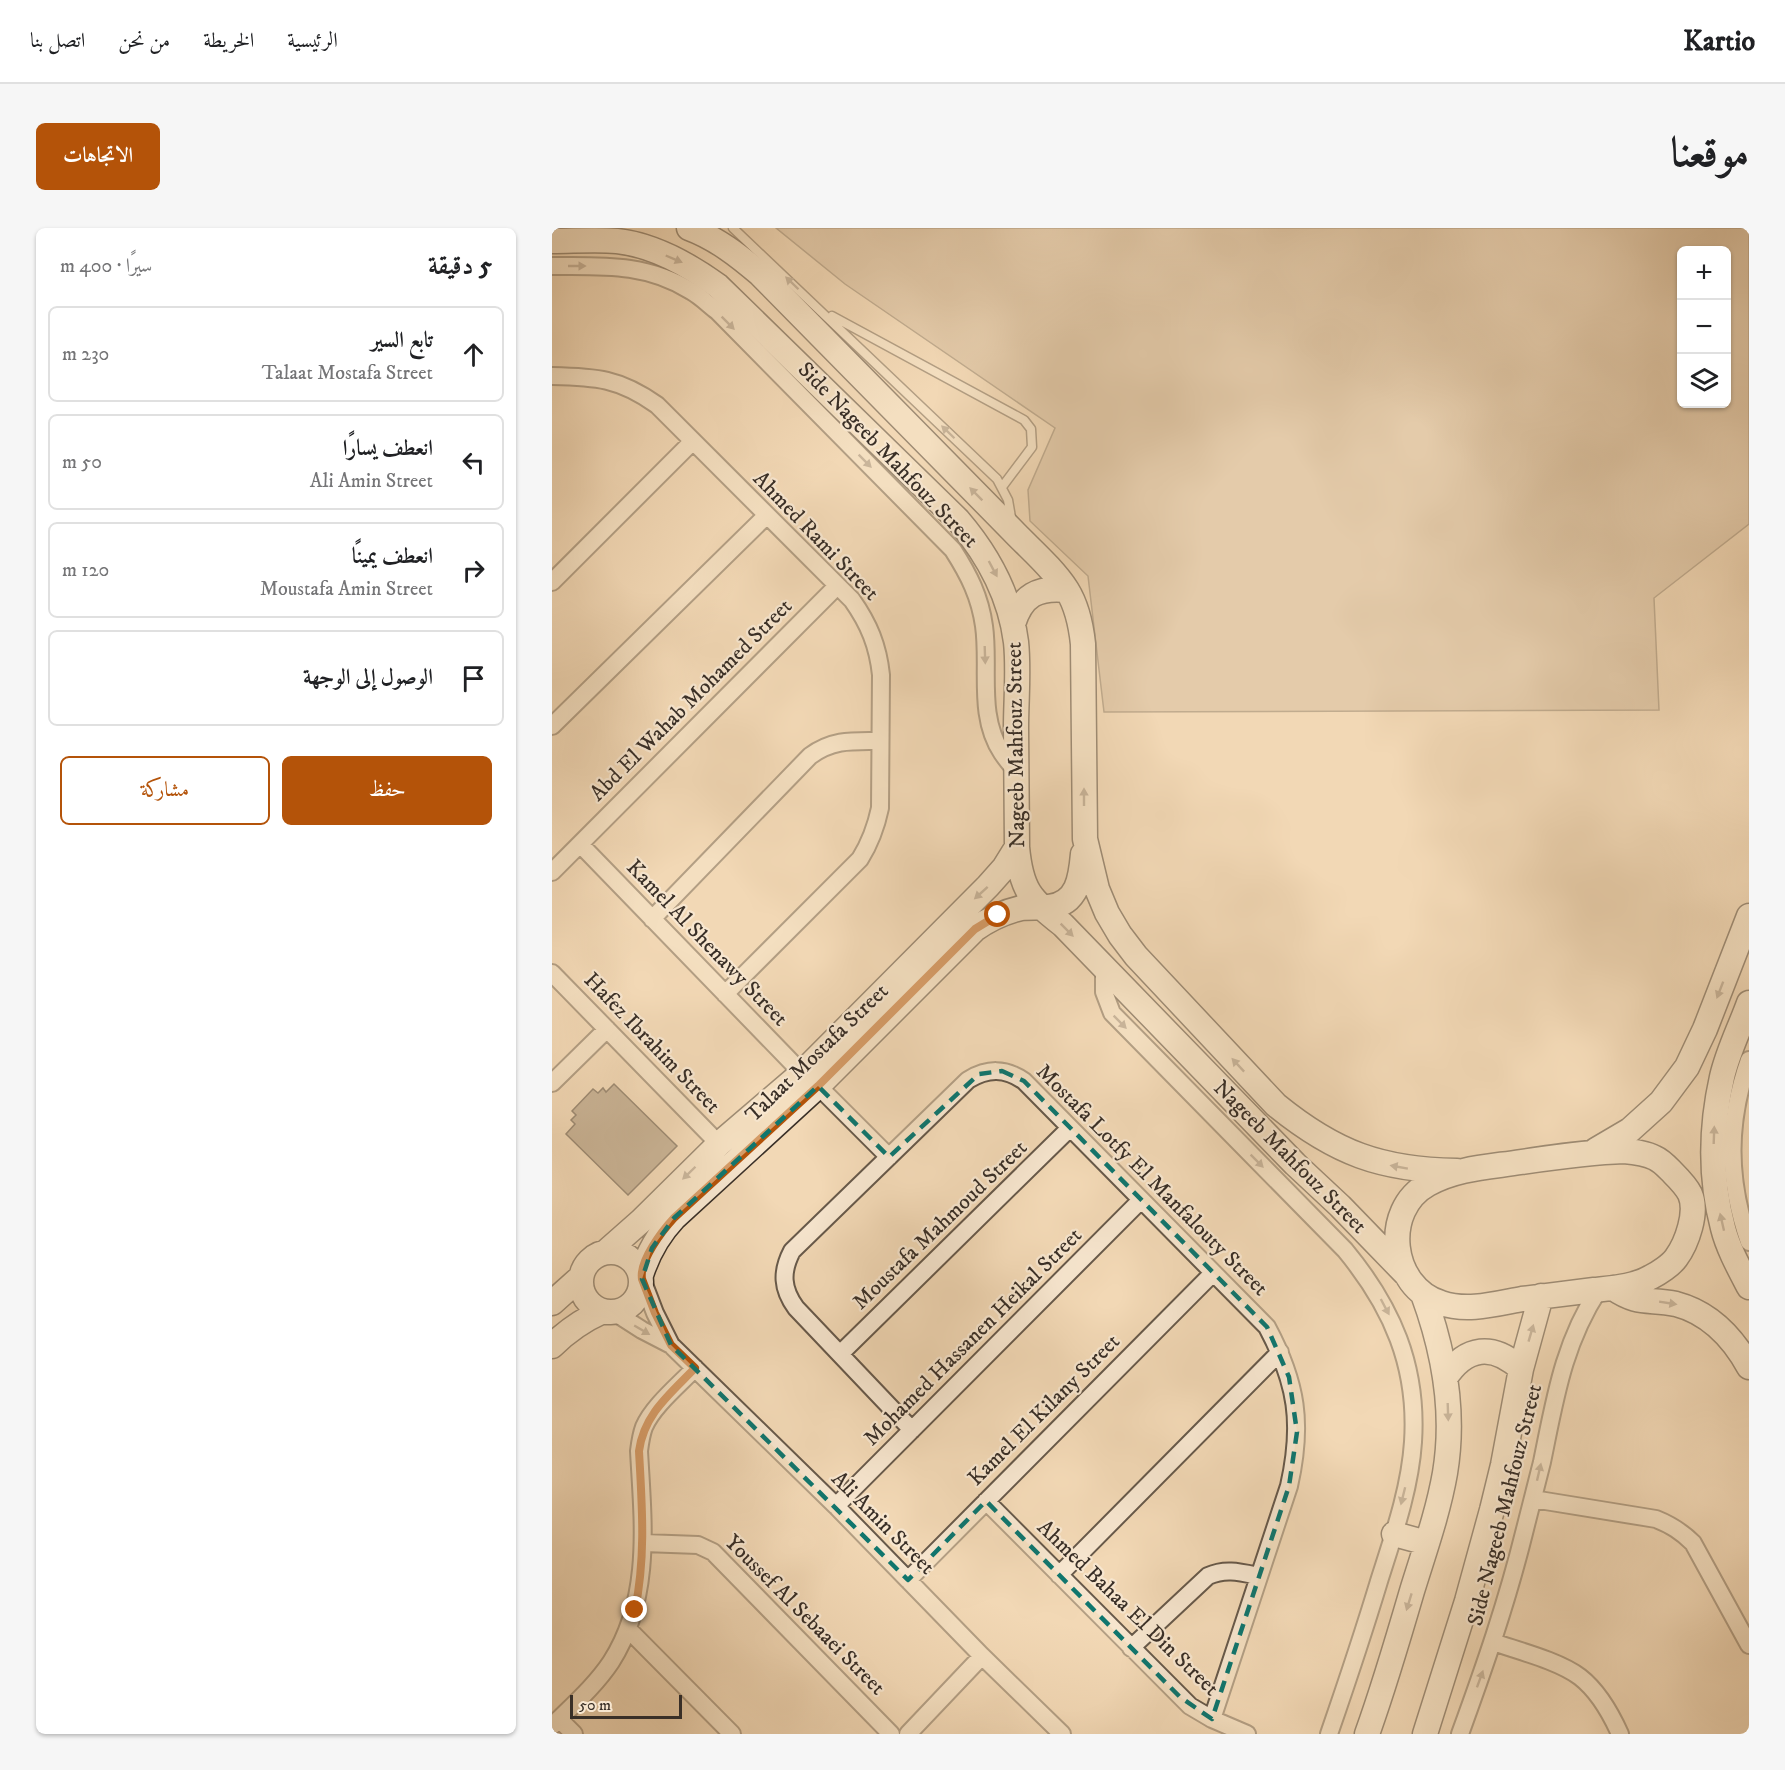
<!DOCTYPE html>
<html lang="ar">
<head>
<meta charset="utf-8">
<style>
	body { margin:0; font-family:"IM FELL DW Pica",Amiri,serif; background:#f6f6f6; color:#202124; direction:rtl }
	.controls { position:absolute; right:18px; top:18px; display:grid; overflow:hidden; border-radius:9px; box-shadow:0 2px 4px #0004 }
	.controls button { width:54px; height:54px; display:grid; place-items:center; padding:0; border:0; border-bottom:2px solid #e0e0e0; background:#fff; color:#202124; font:30px sans-serif }
	.scale { position:absolute; left:18px; bottom:15px; width:112px; box-sizing:border-box; padding-left:6px; border:3px solid #392f27; border-top:0; font-size:16px; line-height:21px; white-space:nowrap; color:#392f27; -webkit-text-stroke:4px #f7e6cf; paint-order:stroke }
	.stop { position:absolute; width:18px; height:18px; margin:-14px; border:4px solid #b45309; border-radius:50%; background:#fff }
	.stop.end { background:#b45309; border-color:#fff; box-shadow:0 2px 6px #0008 }
	.list { margin:0; padding:0; list-style:none }
	h2 { display:flex; justify-content:space-between; align-items:center; height:78px; margin:0; padding:0 24px; font-size:26px }
	h2 small { font-size:20px; font-weight:400; color:#757577 }
	.list li { display:grid; grid-template-columns:39px 1fr auto; gap:18px; align-items:center; box-sizing:border-box; height:96px; margin:0 12px 12px; padding:0 12px; border:2px solid #e0e0e0; border-radius:9px }
	.list b { display:block; font-size:22px; white-space:nowrap }
	.list p { margin:0; font-size:20px; white-space:nowrap; color:#757577 }
	.list em { font-size:20px; font-style:normal; color:#757577 }
	.actions { display:flex; gap:12px; padding:18px 24px }
	.actions a { flex:1; padding:14px 0; border:2px solid #b45309; border-radius:9px; text-align:center; font-size:21px; color:#b45309 }
	.actions .main { background:#b45309; color:#fff }
	.icon { flex:none; width:33px; height:33px; fill:none; stroke:currentColor; stroke-width:2; stroke-linecap:round; stroke-linejoin:round }
	.map { position:relative; flex:none; width:1197px; height:1506px; overflow:hidden; direction:ltr; border-radius:9px }
	header { display:flex; align-items:center; gap:36px; box-sizing:border-box; height:84px; padding:0 30px; background:#fff; border-bottom:2px solid #e0e0e0 }
	header strong { font-size:28px }
	nav { display:flex; gap:33px; margin-inline-start:auto; font-size:21px }
	.intro { display:flex; align-items:center; justify-content:space-between; box-sizing:border-box; height:144px; padding:0 36px }
	h1 { margin:0; font-size:42px }
	.button { padding:15px 27px; border-radius:9px; background:#b45309; color:#fff; font-size:21px; font-weight:700 }
	main { display:flex; gap:36px; padding:0 36px }
	aside { flex:1; background:#fff; border-radius:9px; box-shadow:0 2px 4px #0004 }
	.map>svg:first-child { display:block }
	.pitch { fill:#d3bb9d; stroke:#867562; stroke-width:1.5; fill-rule:evenodd }
	.building { fill:#998771; stroke:#392f27; stroke-width:1.5 }
	.lines { fill:none; stroke-linecap:round; stroke-linejoin:round }
	.lane-casing { stroke:#67594a; stroke-width:11 }
	.street-casing { stroke:#67594a; stroke-width:20 }
	.secondary-casing { stroke:#392f27; stroke-width:27 }
	.lane { stroke:#f7e6cf; stroke-width:8 }
	.street { stroke:#f7e6cf; stroke-width:16 }
	.secondary { stroke:#f7e6cf; stroke-width:24 }
	.oneway { fill:#988a7b }
	.route { stroke:#b45309; stroke-width:8 }
	.marked { fill:none; stroke:#0f766e; stroke-width:4.5; stroke-dasharray:12 8; stroke-linejoin:round }
	.labels { text-anchor:middle; dominant-baseline:central; stroke-width:4.5; stroke-linejoin:round; paint-order:stroke }
	.street-label { font-size:22px; fill:#392f27; stroke:#f7e6cf }
</style>
</head>
<body>
<header>
<strong>Kartio</strong>
<nav><a>الرئيسية</a><a>الخريطة</a><a>من نحن</a><a>اتصل بنا</a></nav>
</header>
<div class="intro"><h1>موقعنا</h1><a class="button">الاتجاهات</a></div>
<main>
<div class="map">
<svg width="1197" height="1506" viewBox="0 0 1197 1506">
	<rect width="100%" height="100%" fill="#f2d8b5"/>
	<filter id="stains"><feTurbulence type="fractalNoise" baseFrequency=".00333" numOctaves="4"/><feColorMatrix values="0 0 0 0 .2 0 0 0 0 .09 0 0 0 0 .02 0 0 0 .5 -.17"/></filter>
	<radialGradient id="worn" r=".72"><stop offset=".6" stop-color="#630" stop-opacity="0"/><stop offset="1" stop-color="#630" stop-opacity=".3"/></radialGradient>
	<path class="pitch" d="M224 0H1197V296L1102 370 1107 482 552 484 536 348 478 293 476 262 503 200 293 56ZM1130 22H1174V176H1130Z"/>
	<path class="building" d="M62 856 125 918 76 967 14 906 23 896 19 892 24 887 20 883 41 861 46 865 51 860 54 864Z"/>
	<g class="lines">
		<defs>
			<path id="lane" d="M181 0 445 251 456 272 460 295
				M280 88 472 192 479 201 480 219 450 259"/>
			<path id="street" d="M0 38C50 38 95 35 139 63 148 68 156 76 165 83L401 322C417 347 428 369 432 398 438 439 425 488 450 525 454 531 459 537 464 543
				M0 148C44 149 67 150 105 177L300 372C317 396 326 418 329 447L328 580C324 599 318 615 308 631L173 766
				M0 354 141 213
				M0 498 215 287
				M28 616 250 845
				M0 644 285 358
				M100 691 258 528C281 511 301 513 328 513
				M552 740V764L560 785 793 1022C840 1079 866 1138 861 1214 858 1260 842 1306 828 1350 812 1403 795 1454 777 1506
				M0 745 167 916
				M1197 832C1175 894 1175 951 1197 1014
				M0 855 55 801
				M266 858 337 929
				M90 1051 103 1085 119 1117 284 1278 430 1428 510 1506
				M62 1084 90 1102 119 1117
				M288 1126 518 900
				M360 1202 244 1080C230 1061 229 1044 240 1023L416 852C436 840 453 840 472 853L715 1099C745 1155 751 1196 737 1258L660 1491
				M981 1271 1104 1291C1119 1297 1129 1303 1141 1315L1197 1417
				M434 1273 638 1478 660 1491 695 1506
				M284 1278 589 972
				M92 1315 146 1317 161 1324 339 1506
				M507 1347 728 1124
				M356 1352 661 1045
				M76 1401 180 1506
				M941 1414C967 1423 1007 1433 1028 1449 1046 1463 1059 1486 1068 1506
				M579 1420 656 1348C673 1340 688 1344 707 1348
				M7 1491 22 1506
				M0 1498C20 1478 43 1458 59 1434 100 1370 91 1295 87 1223 88 1215 89 1207 92 1199 101 1178 127 1157 143 1140
				M356 1506 430 1428
				M908 1506C932 1440 955 1374 972 1305 978 1282 984 1258 990 1234 1003 1171 1011 1116 1047 1061"/>
			<path id="secondary" d="M137 0C164 10 187 28 208 46L460 302C478 321 500 339 515 362 525 378 529 397 531 416L533 611 545 661 555 685 568 707 584 728 724 877C783 925 829 942 905 943
				M0 13C21 13 44 11 65 13 102 17 137 37 166 58L406 292C436 327 458 367 464 414 467 442 464 472 464 500 464 540 465 579 465 619 469 662 478 671 511 697L743 936 788 978 853 1045
				M461 396C470 367 486 359 515 362
				M1197 775C1188 800 1176 823 1170 849 1159 898 1158 951 1171 1000 1176 1020 1187 1040 1197 1059
				M1044 922 1078 902 1109 874 1135 839 1153 801 1197 688
				M1072 923C1083 924 1094 925 1103 930 1110 933 1116 940 1121 945 1127 951 1134 958 1138 966 1146 984 1135 1015 1124 1030 1119 1037 1107 1045 1099 1049 1082 1059 1061 1060 1042 1062 1018 1065 994 1068 970 1071 943 1076 915 1084 889 1075 838 1059 829 982 876 956 905 940 937 939 969 934 1003 929 1037 924 1072 923Z
				M55 1023 89 993 167 916 250 845 436 658 452 640 465 619
				M29 1054a30 30 0 1 1 60 0a30 30 0 1 1-60 0Z
				M89 1047C96 1025 106 1007 122 990L266 858 423 701C437 691 452 684 469 680 479 679 488 680 497 679 526 676 529 649 531 626
				M1061 1060C1087 1078 1097 1070 1124 1076 1158 1085 1181 1110 1197 1139
				M0 1075 29 1049
				M0 1118C16 1102 31 1092 51 1083
				M893 1150C914 1118 941 1115 969 1141
				M842 1306 875 1315
				M815 1506C832 1459 846 1411 860 1363 872 1324 886 1285 893 1245 903 1185 892 1123 871 1066
				M873 1506 915 1373 940 1282 951 1237 969 1141 989 1068"/>
		</defs>
		<use href="#lane" class="lane-casing"/>
		<use href="#street" class="street-casing"/>
		<use href="#secondary" class="secondary-casing"/>
		<use href="#lane" class="lane"/>
		<use href="#street" class="street"/>
		<use href="#secondary" class="secondary"/>
	</g>
	<defs><path id="oneway-solid" d="M-6-.8H1V-3.2L6.5 0L1 3.2V.8H-6Z" transform="scale(1.5)"/></defs>
	<g class="oneway">
		<use href="#oneway-solid" transform="translate(122 31) rotate(23)"/>
		<use href="#oneway-solid" transform="translate(25 38)"/>
		<use href="#oneway-solid" transform="translate(240 55) rotate(-136)"/>
		<use href="#oneway-solid" transform="translate(176 95) rotate(45)"/>
		<use href="#oneway-solid" transform="translate(396 204) rotate(-136)"/>
		<use href="#oneway-solid" transform="translate(313 233) rotate(45)"/>
		<use href="#oneway-solid" transform="translate(424 266) rotate(-135)"/>
		<use href="#oneway-solid" transform="translate(441 341) rotate(62)"/>
		<use href="#oneway-solid" transform="translate(433 427) rotate(88)"/>
		<use href="#oneway-solid" transform="translate(532 569) rotate(-90)"/>
		<use href="#oneway-solid" transform="translate(429 665) rotate(138)"/>
		<use href="#oneway-solid" transform="translate(515 702) rotate(45)"/>
		<use href="#oneway-solid" transform="translate(1168 762) rotate(111)"/>
		<use href="#oneway-solid" transform="translate(568 794) rotate(45)"/>
		<use href="#oneway-solid" transform="translate(686 837) rotate(-133)"/>
		<use href="#oneway-solid" transform="translate(1162 907) rotate(-88)"/>
		<use href="#oneway-solid" transform="translate(705 933) rotate(45)"/>
		<use href="#oneway-solid" transform="translate(847 939) rotate(-170)"/>
		<use href="#oneway-solid" transform="translate(137 945) rotate(136)"/>
		<use href="#oneway-solid" transform="translate(1170 994) rotate(-103)"/>
		<use href="#oneway-solid" transform="translate(1116 1075) rotate(9)"/>
		<use href="#oneway-solid" transform="translate(833 1079) rotate(62)"/>
		<use href="#oneway-solid" transform="translate(90 1102) rotate(30)"/>
		<use href="#oneway-solid" transform="translate(979 1105) rotate(-74)"/>
		<use href="#oneway-solid" transform="translate(896 1184) rotate(88)"/>
		<use href="#oneway-solid" transform="translate(987 1244) rotate(-77)"/>
		<use href="#oneway-solid" transform="translate(851 1268) rotate(104)"/>
		<use href="#oneway-solid" transform="translate(857 1374) rotate(107)"/>
		<use href="#oneway-solid" transform="translate(928 1451) rotate(-70)"/>
	</g>
	<g class="lines">
		<path class="route" d="M83 1382C94 1328 90 1278 87 1223 92 1186 118 1166 143 1140L119 1117 103 1085 90 1051C87 1033 110 1003 122 990L266 858 423 701 446 687"/>
	</g>
	<path d="M0 0H1197V1506H0ZM450 843 472 853 715 1099 737 1149 745 1204 737 1258 660 1491 628 1469 434 1273 356 1352 119 1117 90 1051 100 1020 122 990 266 858 337 929 427 846Z" fill="#f2d8b5" fill-opacity=".55" fill-rule="evenodd"/>
	<path class="marked" d="M450 843 472 853 715 1099 737 1149 745 1204 737 1258 660 1491 628 1469 434 1273 356 1352 119 1117 90 1051 100 1020 122 990 266 858 337 929 427 846Z"/>
	<g class="labels">
		<g class="street-label">
			<text transform="translate(336 227) rotate(46)">Side Nageeb Mahfouz Street</text>
			<text transform="translate(264 308) rotate(46)">Ahmed Rami Street</text>
			<text transform="translate(139 472) rotate(-45)">Abd El Wahab Mohamed Street</text>
			<text transform="translate(464 517) rotate(-91)">Nageeb Mahfouz Street</text>
			<text transform="translate(155 715) rotate(46)">Kamel Al Shenawy Street</text>
			<text transform="translate(100 815) rotate(46)">Hafez Ibrahim Street</text>
			<text transform="translate(265 825) rotate(-44)">Talaat Mostafa Street</text>
			<text transform="translate(738 929) rotate(45)">Nageeb Mahfouz Street</text>
			<text transform="translate(600 952) rotate(45)">Mostafa Lotfy El Manfalouty Street</text>
			<text transform="translate(388 997) rotate(-44)">Moustafa Mahmoud Street</text>
			<text transform="translate(421 1109) rotate(-45)">Mohamed Hassanen Heikal Street</text>
			<text transform="translate(492 1182) rotate(-45)">Kamel El Kilany Street</text>
			<text transform="translate(953 1277) rotate(-76)">Side Nageeb Mahfouz Street</text>
			<text transform="translate(331 1295) rotate(45)">Ali Amin Street</text>
			<text transform="translate(576 1380) rotate(44)">Ahmed Bahaa El Din Street</text>
			<text transform="translate(253 1387) rotate(45)">Youssef Al Sebaaei Street</text>
		</g>
	</g>
	<rect width="100%" height="100%" filter="url(#stains)"/>
	<rect width="100%" height="100%" fill="url(#worn)"/>
</svg>
<div class="controls">
<button>+</button>
<button>−</button>
<button><svg class="icon" aria-label="layers" viewBox="0 0 24 24"><path d="M12 4l9 5-9 5-9-5zM3 14l9 5 9-5"/></svg></button>
</div>
<div class="scale">50 m</div>
<div class="stop" style="left:446px;top:687px"></div>
<div class="stop end" style="left:83px;top:1382px"></div>
</div>
<aside>
<h2>5 دقيقة<small>سيرًا · 400 m</small></h2>
<ul class="list">
<li><svg class="icon" aria-label="ahead" viewBox="0 0 24 24"><path d="M12 20V5M6 11l6-6 6 6"/></svg><div><b>تابع السير</b><p>Talaat Mostafa Street</p></div><em>230 m</em></li>
<li><svg class="icon" aria-label="left" viewBox="0 0 24 24"><path d="M17 20v-9H6M10 6l-5 5 5 5"/></svg><div><b>انعطف يسارًا</b><p>Ali Amin Street</p></div><em>50 m</em></li>
<li><svg class="icon" aria-label="right" viewBox="0 0 24 24"><path d="M7 20v-9h11M14 6l5 5-5 5"/></svg><div><b>انعطف يمينًا</b><p>Moustafa Amin Street</p></div><em>120 m</em></li>
<li><svg class="icon" aria-label="arrive" viewBox="0 0 24 24"><path d="M6 21V4h12l-3 4 3 4H6"/></svg><div><b>الوصول إلى الوجهة</b></div></li>
</ul>
<div class="actions"><a class="main">حفظ</a><a>مشاركة</a></div>
</aside>
</main>
</body>
</html>
